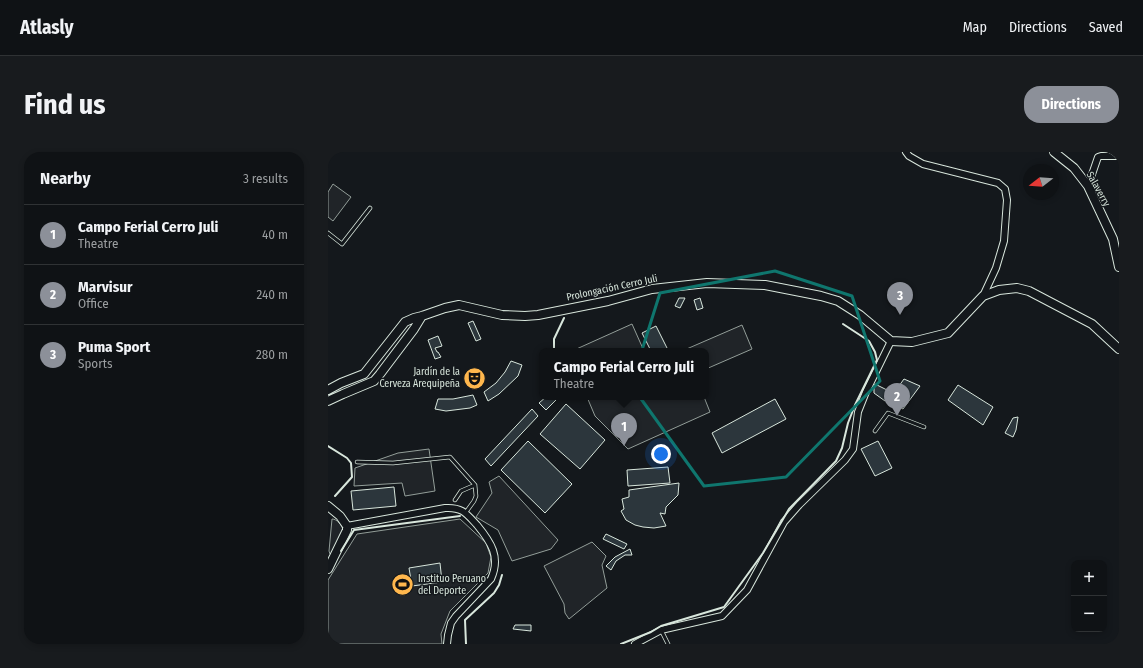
<!DOCTYPE html>
<html lang="en">
<head>
<meta charset="utf-8">
<style>
	body { margin:0; font-family:"Fira Sans Condensed",sans-serif; background:#181b1e; color:#f1f3f6 }
	.controls { position:absolute; right:12px; bottom:12px; display:grid; overflow:hidden; border-radius:8px; box-shadow:0 2px 6px #0003 }
	.controls button { width:36px; height:36px; display:grid; place-items:center; padding:0; border:0; border-bottom:1px solid #2f3234; background:#0f1215; color:#f1f3f6; font:20px sans-serif }
	.compass { position:absolute; left:695px; top:12px; width:36px; height:36px; border-radius:50%; background:#0f1215; box-shadow:0 2px 6px #0003; rotate:253deg }
	.you { position:absolute; left:333px; top:302px; width:14px; height:14px; margin:-10px; border:3px solid #fff; border-radius:50%; background:#1a73e8; box-shadow:0 0 0 6px #1a73e833 }
	.badge { display:grid; place-items:center; width:26px; height:26px; border-radius:50%; background:#8c9099; color:#fff; font-size:13px; font-weight:700 }
	.pin { position:absolute; translate:-50% -33px; filter:drop-shadow(0 1px 2px #0008) }
	.pin::after { content:''; position:absolute; top:21px; width:14px; height:12px; background:inherit; clip-path:polygon(0 0,100% 0,50% 100%) }
	.popup { position:absolute; left:211px; top:196px; width:170px; height:52px; box-sizing:border-box; display:grid; place-content:center; border-radius:8px; background:#0f1215; filter:drop-shadow(0 1px 3px #0005); font-size:13px; white-space:nowrap; color:#9b9ea0 }
	.popup b { font-size:15px; color:#f1f3f6 }
	.popup::after { content:''; position:absolute; left:50%; top:100%; margin-left:-8px; border:8px solid transparent; border-top-color:#0f1215 }
	.list { margin:0; padding:0; list-style:none }
	h2 { display:flex; justify-content:space-between; align-items:center; height:52px; margin:0; padding:0 16px; font-size:17px }
	h2 small { font-size:13px; font-weight:400; color:#9b9ea0 }
	.list li { display:grid; grid-template-columns:26px 1fr auto; gap:12px; align-items:center; box-sizing:border-box; height:60px; padding:0 16px; border-top:1px solid #2f3234 }
	.list b { display:block; font-size:15px; white-space:nowrap }
	.list p { margin:0; font-size:13px; white-space:nowrap; color:#9b9ea0 }
	.list em { font-size:13px; font-style:normal; color:#9b9ea0 }
	.map { position:relative; flex:none; width:791px; height:492px; overflow:hidden; border-radius:16px }
	header { display:flex; align-items:center; gap:24px; box-sizing:border-box; height:56px; padding:0 20px; background:#0f1215; border-bottom:1px solid #2f3234 }
	header strong { font-size:19px }
	nav { display:flex; gap:22px; margin-inline-start:auto; font-size:14px }
	.intro { display:flex; align-items:center; justify-content:space-between; box-sizing:border-box; height:96px; padding:0 24px }
	h1 { margin:0; font-size:28px }
	.button { padding:10px 18px; border-radius:16px; background:#8c9099; color:#fff; font-size:14px; font-weight:700 }
	main { display:flex; gap:24px; padding:0 24px }
	aside { flex:1; background:#0f1215; border-radius:16px; box-shadow:0 2px 6px #0003 }
	.map>svg:first-child { display:block }
	.green { fill:#202428; stroke:#939e99 }
	.building { fill:#2c363c; stroke:#d8e6dc }
	.lines { fill:none; stroke-linecap:round; stroke-linejoin:round }
	.lane-casing { stroke:#d8e6dc; stroke-width:4.5 }
	.street-casing { stroke:#d8e6dc; stroke-width:8 }
	.secondary-casing { stroke:#d8e6dc; stroke-width:10 }
	.lane { stroke:#14181c; stroke-width:3 }
	.street { stroke:#14181c; stroke-width:6 }
	.secondary { stroke:#14181c; stroke-width:8 }
	.wall { stroke:#d8e6dc; stroke-width:2 }
	.marked { fill:none; stroke:#0f766e; stroke-width:3; stroke-linejoin:round }
	.labels { text-anchor:middle; dominant-baseline:central; stroke-width:3; stroke-linejoin:round; paint-order:stroke }
	.street-label { font-size:10px; fill:#d8e6dc; stroke:#14181c }
	.poi-label { font-size:10px; fill:#d8e6dc; stroke:#14181c; text-anchor:end }
</style>
</head>
<body>
<header>
<strong>Atlasly</strong>
<nav><a>Map</a><a>Directions</a><a>Saved</a></nav>
</header>
<div class="intro"><h1>Find us</h1><a class="button">Directions</a></div>
<main>
<aside>
<h2>Nearby<small>3 results</small></h2>
<ul class="list">
<li><span class="badge">1</span><div><b>Campo Ferial Cerro Juli</b><p>Theatre</p></div><em>40 m</em></li>
<li><span class="badge">2</span><div><b>Marvisur</b><p>Office</p></div><em>240 m</em></li>
<li><span class="badge">3</span><div><b>Puma Sport</b><p>Sports</p></div><em>280 m</em></li>
</ul>
</aside>
<div class="map">
<svg width="791" height="492" viewBox="0 0 791 492">
	<rect width="100%" height="100%" fill="#14181c"/>
	<path class="green" d="M5 32 23 45 5 69 0 65V40Z
		M304 172 316 199H244Z
		M414 173 424 197 378 217V199H354Z
		M259 245H376L382 260 300 297 267 264Z
		M101 297 107 339 77 344 74 331 26 334 27 316 70 301Z
		M171 324 230 388 223 397 184 409 170 378 148 365 164 341 161 330Z
		M4 367C9 367 14 373 15 378L4 401 2 402 1 399Z
		M132 367 158 391 163 405 160 421 122 459 113 482 114 492H0V428L29 382Z
		M264 390 278 404 274 413 279 436 241 467 237 461 236 452 216 414Z"/>
	<path class="building" d="M351 146H357L352 156 347 154Z
		M372 146 375 156 369 158 366 148Z
		M145 169 153 187 148 189 140 171Z
		M328 174 340 198 337 199H323L314 181Z
		M110 184 114 194 107 196 109 200H110L113 205 107 207 100 188Z
		M183 209 194 213 190 224 171 242 160 249 156 240 168 231 177 220Z
		M576 227 592 234 575 257 560 249Z
		M547 232 563 240 557 249 546 241V234Z
		M630 233 665 255 655 273 620 248Z
		M145 243 149 253 142 256 118 259 107 257 110 247H125Z
		M218 245H231L218 258 211 251Z
		M447 247 458 267 394 301 384 281Z
		M238 252 277 288 252 317 212 282Z
		M204 257 210 264 163 314 157 307Z
		M690 265 688 278 685 285 677 281 685 266Z
		M200 289 244 332 217 361 173 318Z
		M550 289 564 316 547 324 533 297Z
		M340 315 342 331 300 334 299 318Z
		M351 331 350 343 338 355 337 362 332 361 338 374 326 376 315 375 307 373 298 368 293 359 296 357 294 347 301 345V338Z
		M66 335 68 354 25 358 23 339Z
		M278 382 299 392 296 397 275 387Z
		M302 397 304 403H297L288 409 283 418 278 414 287 405Z
		M112 411 114 430 84 434 81 416Z
		M187 473H203V479L185 477Z"/>
	<g class="lines">
		<defs>
			<path id="lane" d="M0 81 14 92 42 56
				M547 279 560 261 596 275
				M29 310 65 311 122 305 147 333 148 344 146 349 138 360
				M127 348 133 339 147 333
				M333 478 340 492"/>
			<path id="street" d="M578 0 581 4 595 12 670 31 677 37 679 48 676 89 668 116 655 144
				M760 34 770 5 773 4H791
				M19 374 117 356C134 355 138 361 149 373 163 390 173 405 163 427L128 464 123 471 120 483 119 492
				M307 492 333 478 394 464 419 438 456 370 471 353 517 308 525 297 530 260 538 240 563 189"/>
			<path id="secondary" d="M726 0 746 16 760 34 785 87 791 115
				M0 238 13 231 36 222 77 170 86 166 94 164 117 156 131 153 174 163 197 164 210 163 280 149 324 137 379 131 437 133 493 144 510 149 532 163 563 189 584 190 620 181 655 144 671 138 689 136 701 139 764 172 791 197
				M0 249 15 242 46 229 52 222 86 177 94 164
				M0 354 12 364 19 374V378L0 417"/>
		</defs>
		<use href="#lane" class="lane-casing"/>
		<use href="#street" class="street-casing"/>
		<use href="#secondary" class="secondary-casing"/>
		<use href="#lane" class="lane"/>
		<use href="#street" class="street"/>
		<use href="#secondary" class="secondary"/>
		<path class="wall" d="M226 199V187L236 166
			M0 294 19 306 23 311 24 325 7 344
			M13 399 26 378 132 364
			M138 492 137 468 166 441 171 433 174 423
			M293 492 323 480 333 474 396 455 435 401 461 357 508 309 514 296 520 271 527 253 549 208 547 200 541 189 515 172"/>
	</g>
	<path class="marked" d="M447 119 524 144 552 229 458 325 376 334 303 233 332 141Z"/>
	<defs>
		<symbol id="theatre-disc" viewBox="-11 -11 22 22"><circle r="9.5" fill="#ffb74d" stroke="#14181c"/><path d="M-5-5.5Q0-4 5-5.5V0Q5 5 0 6Q-5 5-5 0ZM-3.3-2.5H-1v1.5H-3.3ZM1-2.5H3.3v1.5H1ZM-2.8 1Q0 5.5 2.8 1Z" fill="#111"/></symbol>
		<symbol id="stadium-disc" viewBox="-11 -11 22 22"><circle r="9.5" fill="#ffb74d" stroke="#14181c"/><path d="M0-5a6.5 5 0 1 0 0 10a6.5 5 0 1 0 0-10ZM-3.5-1.8h7v3.6h-7Z" fill="#111"/></symbol>
	</defs>
	<g fill-rule="evenodd">
		<use href="#theatre-disc" x="134" y="214" width="25" height="25"/>
		<use href="#stadium-disc" x="62" y="420" width="25" height="25"/>
	</g>
	<g class="labels">
		<g class="street-label">
			<text transform="translate(770 37) rotate(61)">Salaverry</text>
			<text transform="translate(284 136) rotate(-12)">Prolongación Cerro Juli</text>
		</g>
		<g class="poi-label">
			<text x="132" y="220">Jardín de la<tspan x="132" dy="12">Cerveza Arequipeña</tspan></text>
			<text x="90" y="427" text-anchor="start">Instituo Peruano<tspan x="90" dy="12">del Deporte</tspan></text>
		</g>
	</g>
</svg>
<div class="controls">
<button>+</button>
<button>−</button>
</div>
<svg class="compass" viewBox="-18 -18 36 36"><path d="M0-13l5 13h-10z" fill="#e53935"/><path d="M0 13l5-13h-10z" fill="#9b9ea0"/></svg>
<div class="you"></div>
<div class="pin badge" style="left:296px;top:294px">1</div>
<div class="popup"><b>Campo Ferial Cerro Juli</b>Theatre</div>
<div class="pin badge" style="left:569px;top:264px">2</div>
<div class="pin badge" style="left:572px;top:163px">3</div>
</div>
</main>
</body>
</html>
